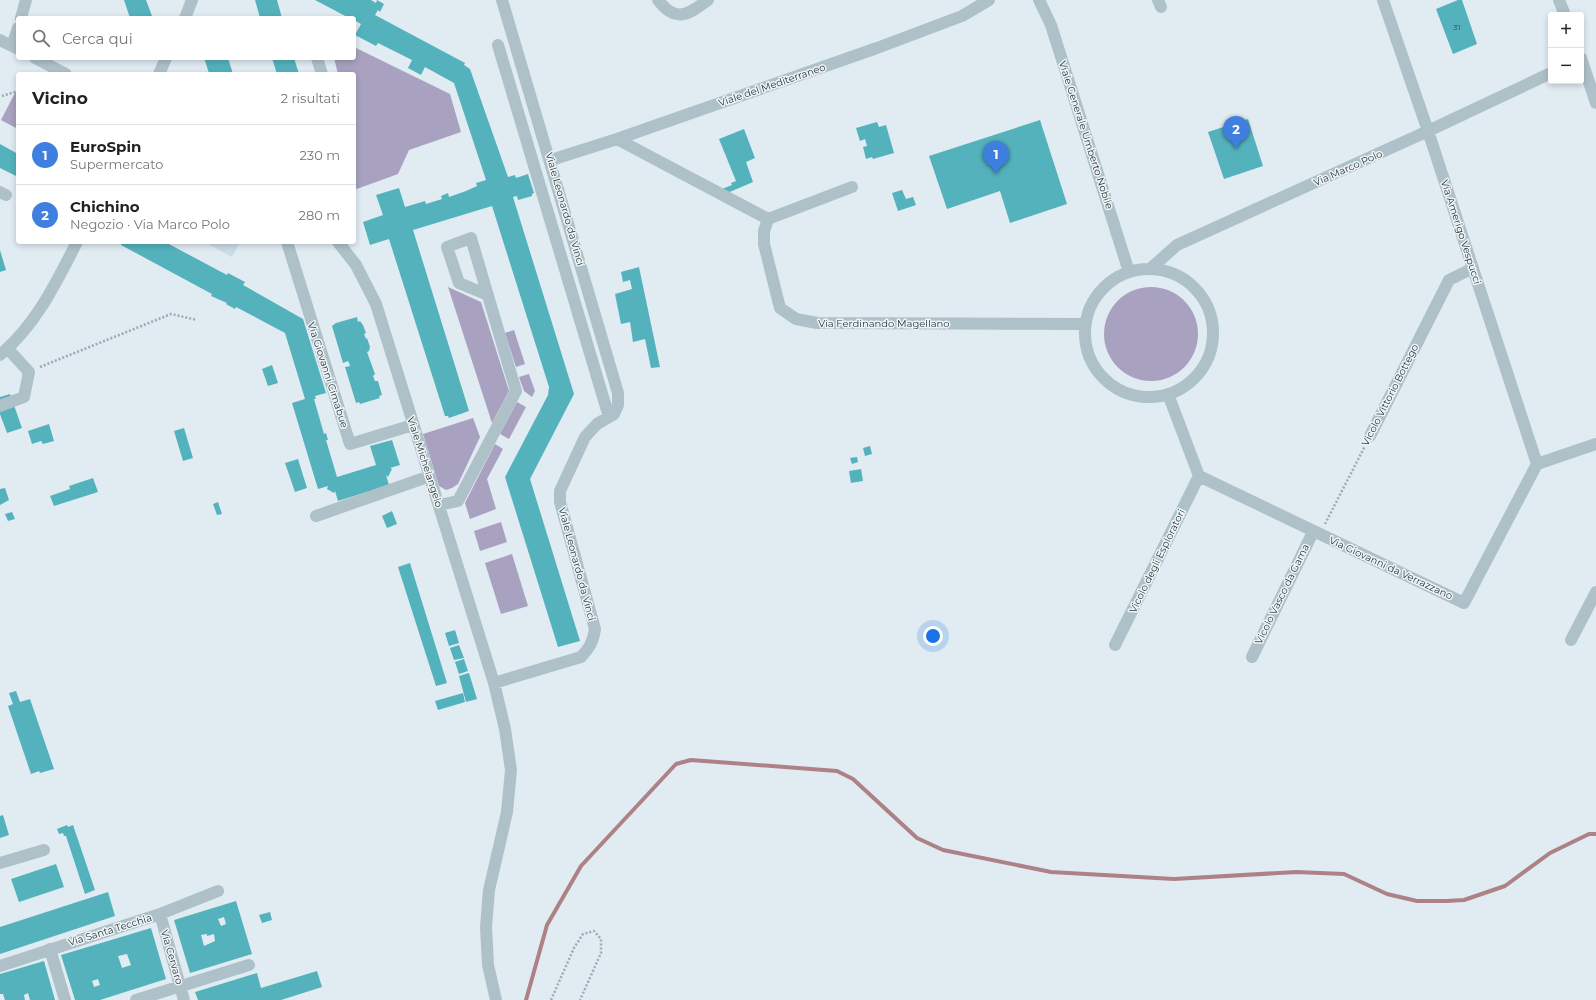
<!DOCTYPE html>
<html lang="it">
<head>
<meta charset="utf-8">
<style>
	body { margin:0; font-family:Montserrat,sans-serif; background:#f6f6f6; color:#222 }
	.controls { position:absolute; right:12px; top:12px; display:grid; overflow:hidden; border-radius:4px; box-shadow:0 2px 6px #0003 }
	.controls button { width:36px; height:36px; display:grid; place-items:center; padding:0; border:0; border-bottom:1px solid #e0e0e0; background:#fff; color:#222; font:20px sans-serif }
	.you { position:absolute; left:933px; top:636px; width:14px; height:14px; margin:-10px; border:3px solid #fff; border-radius:50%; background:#1a73e8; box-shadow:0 0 0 6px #1a73e833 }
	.badge { display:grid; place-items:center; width:26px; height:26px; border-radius:50%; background:#7c3aed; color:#fff; font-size:13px; font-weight:700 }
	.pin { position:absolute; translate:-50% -33px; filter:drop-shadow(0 1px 2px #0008) }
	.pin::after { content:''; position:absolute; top:21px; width:14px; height:12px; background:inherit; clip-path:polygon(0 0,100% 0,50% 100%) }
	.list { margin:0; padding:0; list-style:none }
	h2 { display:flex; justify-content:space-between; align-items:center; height:52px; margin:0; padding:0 16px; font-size:17px }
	h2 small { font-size:13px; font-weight:400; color:#767676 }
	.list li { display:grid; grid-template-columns:26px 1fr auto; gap:12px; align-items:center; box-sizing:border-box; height:60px; padding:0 16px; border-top:1px solid #e0e0e0 }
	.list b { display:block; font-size:15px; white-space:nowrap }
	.list p { margin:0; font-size:13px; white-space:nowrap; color:#767676 }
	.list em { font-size:13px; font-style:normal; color:#767676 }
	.icon { flex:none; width:22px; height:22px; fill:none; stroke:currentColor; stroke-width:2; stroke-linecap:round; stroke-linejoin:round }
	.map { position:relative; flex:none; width:1596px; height:1000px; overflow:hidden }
	.search { position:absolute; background:#fff; box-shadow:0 2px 6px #0003; left:16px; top:16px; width:340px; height:44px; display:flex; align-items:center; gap:10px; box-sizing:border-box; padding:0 14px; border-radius:4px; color:#767676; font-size:15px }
	.panel { position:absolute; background:#fff; box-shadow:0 2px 6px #0003; left:16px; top:72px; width:340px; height:172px; border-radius:4px }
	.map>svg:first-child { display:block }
	.green { fill:#a8a2c0 }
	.plaza { fill:#cadce8 }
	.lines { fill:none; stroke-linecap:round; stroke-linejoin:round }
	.stream { stroke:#ad8286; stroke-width:4 }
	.building { fill:#54b2bd; fill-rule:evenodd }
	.path { stroke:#98adb5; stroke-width:2.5; stroke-dasharray:2 2; stroke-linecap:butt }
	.minor { stroke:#aec1c9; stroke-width:12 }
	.labels { text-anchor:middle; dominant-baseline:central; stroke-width:3; stroke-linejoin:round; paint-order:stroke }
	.number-label { font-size:8px; fill:#355559 }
	.street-label { font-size:10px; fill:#2b3638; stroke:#eef5f9 }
</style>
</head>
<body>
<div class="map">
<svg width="1596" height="1000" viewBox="0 0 1596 1000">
	<rect width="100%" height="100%" fill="#e1ebf2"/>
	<path class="green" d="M354 47 450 94 461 132 409 150 398 174 354 190V74H338L334 58H354Z
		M18 87V129L1 120Z
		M448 287 481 302 509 391 492 423Z
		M1104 334a47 47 0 1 1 94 0a47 47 0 1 1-94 0Z
		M514 330 525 364 516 367 505 333Z
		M529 374 535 391 532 397 524 391 519 377Z
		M517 402 526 407 509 439 500 434Z
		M473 418 480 437 458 484 452 488 446 490 439 486 423 434Z
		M495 444 503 449 487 479 496 509 470 519 465 503Z
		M501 522 507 542 480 551 474 531Z
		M512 554 528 606 501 614 485 563Z"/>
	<path class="plaza" d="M204 242H240L232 257Z"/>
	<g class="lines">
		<path class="stream" d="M526 1000 547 925 581 866 676 764 691 760 837 771 853 779 917 838 943 850 1051 872 1174 879 1296 872 1344 874 1387 894 1417 901H1446L1464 900 1505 886 1550 853 1589 834H1596"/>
	</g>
	<path class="building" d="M124 0H146L152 16 145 18H130Z
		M255 0H277L282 18H260Z
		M315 0H371L376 3 377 0 384 4 380 12 378 10 375 15 465 63 464 65 470 69 508 177 515 175 516 178 528 174 534 193 532 194V196L518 200 517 196 513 197 574 394 530 479 580 641 558 647 505 477 548 395 549 387 492 206 413 230 469 411 449 418 448 416H445L389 239 370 245 363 222 383 215 376 195 399 188 405 207 425 201 426 204 442 199 441 196 448 193 449 197 466 191 477 186 476 183 486 180 454 83 425 67 421 75 408 68 412 60 378 43 376 46 355 35 361 24 354 20V18H349Z
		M1458 0H1462L1477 44 1453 54 1436 9Z
		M204 58H228L233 74H206L209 73Z
		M272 58H294L299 74H277Z
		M1248 119 1263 166 1224 179 1208 132Z
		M1040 120 1067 204 1010 223 1000 191 947 209 929 156Z
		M877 122 879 127 886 125 894 153 873 159 872 157 866 159 863 147 867 146 865 139 860 141 856 128Z
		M744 129 755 158 746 162 753 182 725 194 722 189 732 185 731 183 736 181 719 139Z
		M0 144 18 154V177L0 168Z
		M902 190 906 199 913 197 916 205 898 211 892 193Z
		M122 242H165L227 275 228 273 245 282 243 285 303 319 326 393 315 396 316 399H314L324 434 326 433 328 440H326L337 477 376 465 370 446 392 440 400 465 390 468 392 469 388 477 386 475 389 485 338 501 335 491 334 493 327 489 328 486 318 489 292 403 305 399 285 333 236 307 235 309 226 304 227 303 211 296 212 294 121 245Z
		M0 250 6 270 0 272Z
		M639 267 660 367 651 368 645 339 633 342 630 322 621 324 615 294 632 289 630 280 623 282 621 272Z
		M357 317 358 322 360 321 363 325 366 333 364 334 366 339 367 338 370 347 369 351 367 352 375 374 373 376 375 381H378L382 395 379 396 380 398 360 404 359 402 356 403 345 367 350 366 349 363 348 361 343 363 332 326 336 323Z
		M272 365 278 383 268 386 262 369Z
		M10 394 22 428 7 433 0 414V397Z
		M49 424 54 441 43 444 41 441 32 444 28 431Z
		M184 428 193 458 183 461 174 431Z
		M870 446 872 454 865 456 863 448Z
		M857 457 858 462 852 464 850 458Z
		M298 459 307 488 295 492 285 463Z
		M861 469 863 481 851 483 849 471Z
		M93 478 98 492 54 506 50 496 70 489 69 486Z
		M5 488 9 500 0 505V489Z
		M218 502 222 514 217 515 213 504Z
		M392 511 397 524 387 528 382 516Z
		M12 512 15 519 8 521 5 514Z
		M410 563 447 683 436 686 398 567Z
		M455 630 459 643 449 646 445 633Z
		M459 645 464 658 454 660 450 648Z
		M464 659 468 671 459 674 455 662Z
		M469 673 477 699 466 702 459 676Z
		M16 691 20 702 30 699 54 769 40 773 39 771 31 774 8 706 13 704 9 693Z
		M463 693 465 702 438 710 435 701Z
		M3 815 9 835 0 838V816Z
		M67 825 68 827 73 825 95 890 85 894 66 836H64L63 833 59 834 57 829Z
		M56 864 64 887 19 902 11 879Z
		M108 892 115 916 0 954V927Z
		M236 901 252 954 190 973 174 920ZM224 917 226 924 221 926 218 919ZM207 934V936L214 934 215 941 204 946 201 935Z
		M270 912 272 920 262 923 259 915Z
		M151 928 166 979 100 1000H75L61 955ZM127 954 131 965 122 968 118 956ZM98 979 100 985 94 987 92 981Z
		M44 961 55 1000H30L28 993 24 995 25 1000H5L3 994H0V974Z
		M317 971 322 987 281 1000H198L195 992 257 973 261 988Z"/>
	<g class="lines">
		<path class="path" d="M2 96 18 91
			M40 367 171 314 197 320
			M1325 524 1365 446
			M551 1000 574 948 583 934 594 931 601 939V953L580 1000"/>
		<path class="minor" d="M658 0C676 24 689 14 708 0
			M1039 0 1051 25 1129 272
			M1158 0 1161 7
			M1383 0 1428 131 1537 464
			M1559 0 1565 15
			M21 18 26 0
			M185 18 192 0
			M0 40 18 49
			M498 45 609 417
			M12 46 18 28
			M35 58 66 74
			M317 58 322 74
			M1581 58 1596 103
			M159 74 166 58
			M617 139 768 219 764 231V244L780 308 796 319 817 323 1085 324
			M551 160 617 139 877 48 962 16 989 0
			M0 192 6 195
			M768 219 852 187
			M287 242 350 444 413 425
			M338 242 356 265 376 304 494 683 505 729 511 770 507 812 489 890 486 927 488 965 496 1000
			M1150 269 1177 245 1428 131 1551 73
			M1085 333a64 64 0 1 1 128 0a64 64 0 1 1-128 0Z
			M0 355C36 325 56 283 77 242
			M1168 394 1199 476 1464 603 1537 464 1596 444
			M0 406 24 397 29 372 8 349
			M1370 436 1449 280 1473 268
			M439 505 458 501 516 391 471 238 447 247 459 283 488 295
			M316 516 430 476
			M1571 640 1596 592
			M1115 645 1199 476
			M1252 657 1313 532
			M494 683 581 657C589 649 593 642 595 629L560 502V491L585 437 597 424 614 414 618 405V393L502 0
			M0 863 44 850
			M160 914 184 1000
			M50 949 65 1000
			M0 966 160 914 218 891
			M136 1000 249 965"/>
	</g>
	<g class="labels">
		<g class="number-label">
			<text x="1457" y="27">31</text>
		</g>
		<g class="street-label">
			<text transform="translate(772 85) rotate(-19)">Viale del Mediterraneo</text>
			<text transform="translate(1086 135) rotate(72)">Viale Generale Umberto Nobile</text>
			<text transform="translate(1348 168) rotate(-24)">Via Marco Polo</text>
			<text transform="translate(565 209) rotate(74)">Viale Leonardo da Vinci</text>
			<text transform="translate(1461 232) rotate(72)">Via Amerigo Vespucci</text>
			<text x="884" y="323">Via Ferdinando Magellano</text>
			<text transform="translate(328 375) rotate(72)">Via Giovanni Cimabue</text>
			<text transform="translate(1390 395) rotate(-63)">Vicolo Vittorio Bottego</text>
			<text transform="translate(425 462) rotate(72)">Viale Michelangelo</text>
			<text transform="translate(1157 561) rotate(-64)">Vicolo degli Esploratori</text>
			<text transform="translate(577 564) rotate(75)">Viale Leonardo da Vinci</text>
			<text transform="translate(1391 568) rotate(25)">Via Giovanni da Verrazzano</text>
			<text transform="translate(1282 594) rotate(-64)">Vicolo Vasco da Gama</text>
			<text transform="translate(110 930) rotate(-17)">Via Santa Tecchia</text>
			<text transform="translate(172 957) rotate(74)">Via Cervaro</text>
		</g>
	</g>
</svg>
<div class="controls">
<button>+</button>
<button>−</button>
</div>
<div class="you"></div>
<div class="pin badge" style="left:996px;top:174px;background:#3f7fe0">1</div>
<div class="pin badge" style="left:1236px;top:149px;background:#3f7fe0">2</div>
<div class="search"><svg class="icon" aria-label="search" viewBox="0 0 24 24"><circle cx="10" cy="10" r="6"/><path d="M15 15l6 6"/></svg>Cerca qui</div>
<section class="panel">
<h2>Vicino<small>2 risultati</small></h2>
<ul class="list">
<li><span class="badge" style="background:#3f7fe0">1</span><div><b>EuroSpin</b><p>Supermercato</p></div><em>230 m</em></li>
<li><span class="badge" style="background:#3f7fe0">2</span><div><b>Chichino</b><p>Negozio · Via Marco Polo</p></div><em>280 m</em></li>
</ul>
</section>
</div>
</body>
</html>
